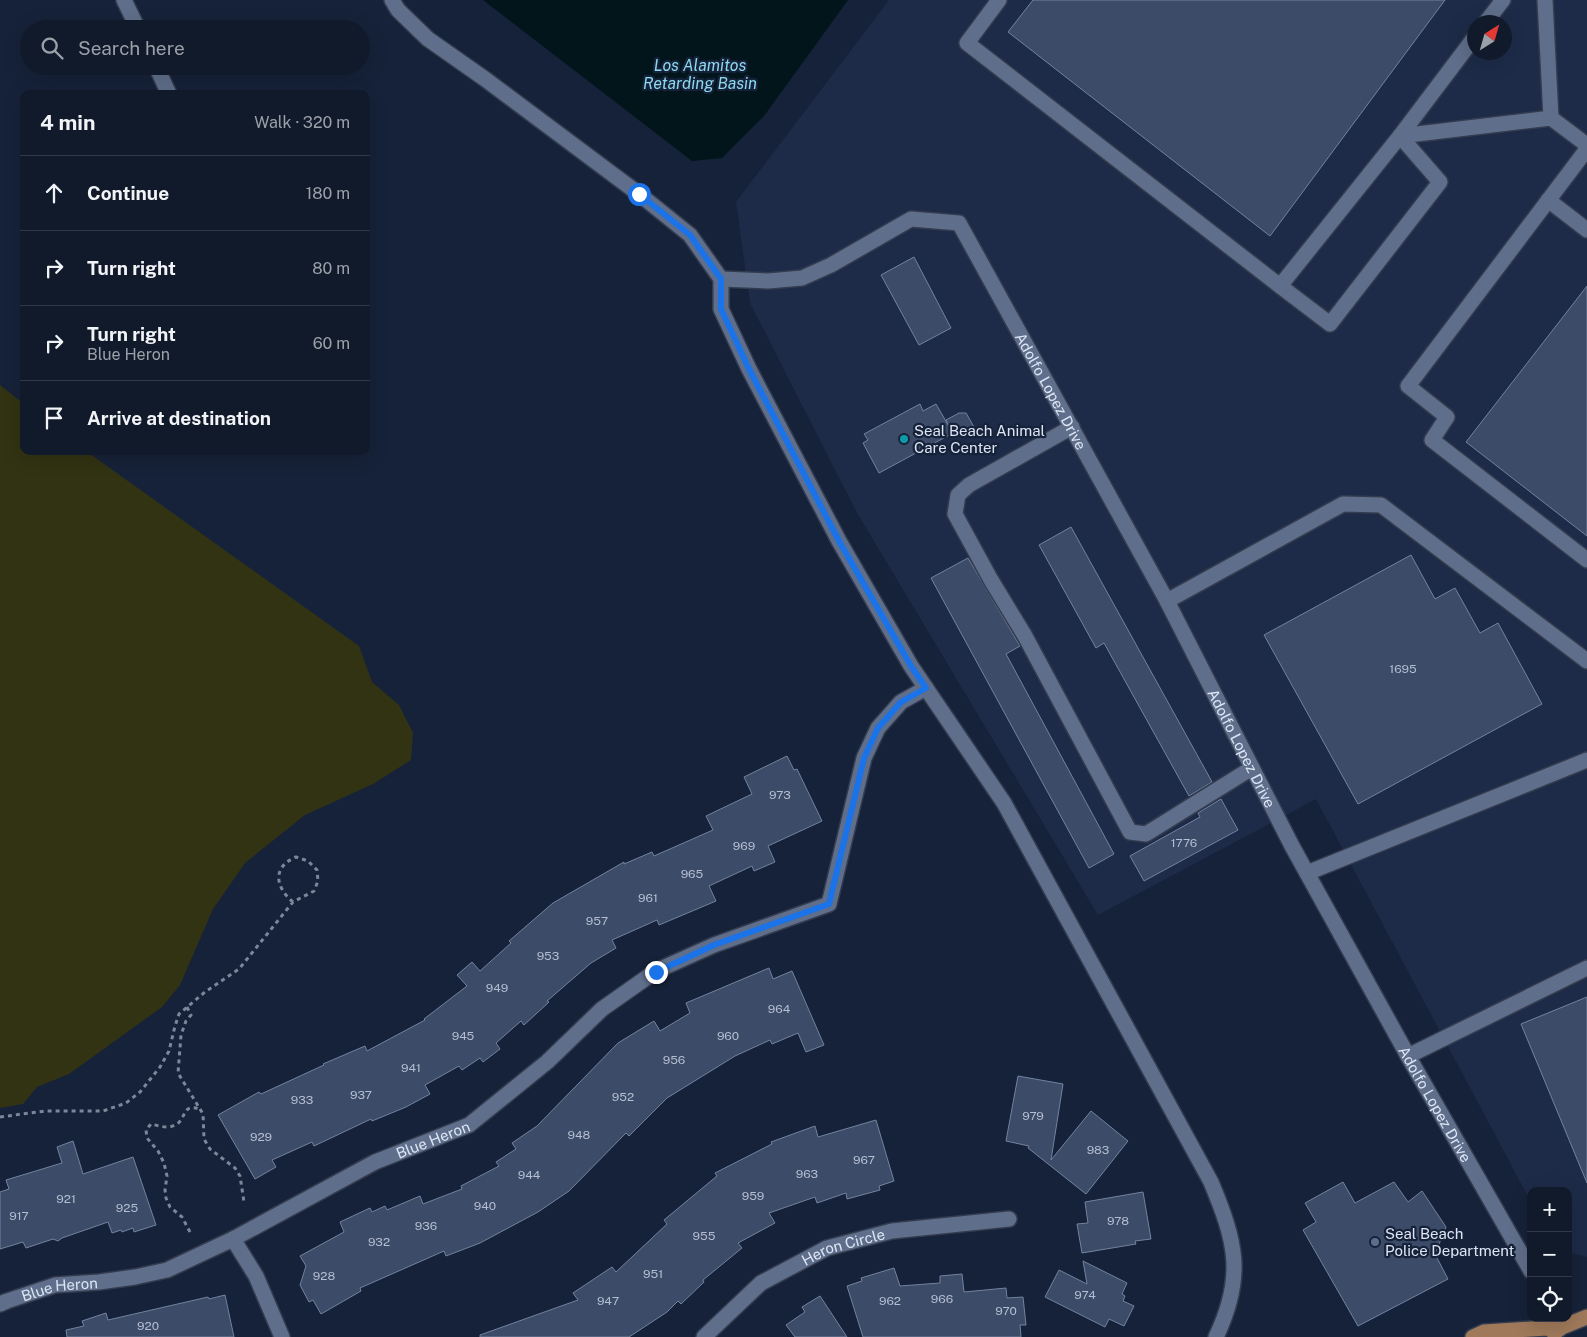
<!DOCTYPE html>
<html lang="en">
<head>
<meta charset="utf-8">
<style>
	body { margin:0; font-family:"Public Sans",sans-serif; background:#192333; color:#f1f3f6 }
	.controls { position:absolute; right:15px; bottom:15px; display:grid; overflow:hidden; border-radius:10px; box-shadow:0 5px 20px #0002 }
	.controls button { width:45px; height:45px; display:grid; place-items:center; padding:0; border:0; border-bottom:1px solid #303847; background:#101a2b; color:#f1f3f6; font:25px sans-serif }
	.compass { position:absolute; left:1467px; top:15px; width:45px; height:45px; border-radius:50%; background:#101a2b; box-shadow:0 5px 20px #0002; rotate:37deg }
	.stop { position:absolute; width:15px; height:15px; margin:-11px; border:4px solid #1a73e8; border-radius:50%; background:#fff }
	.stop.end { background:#1a73e8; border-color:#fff; box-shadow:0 1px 5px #0008 }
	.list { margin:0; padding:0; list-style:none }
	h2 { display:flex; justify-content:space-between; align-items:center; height:65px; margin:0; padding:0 20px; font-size:21px }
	h2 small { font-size:16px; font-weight:400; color:#9ca1a9 }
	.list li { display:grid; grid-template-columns:32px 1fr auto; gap:15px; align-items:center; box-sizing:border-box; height:75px; padding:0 20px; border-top:1px solid #303847 }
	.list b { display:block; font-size:19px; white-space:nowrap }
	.list p { margin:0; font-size:16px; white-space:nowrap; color:#9ca1a9 }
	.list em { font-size:16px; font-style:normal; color:#9ca1a9 }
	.icon { flex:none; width:28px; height:28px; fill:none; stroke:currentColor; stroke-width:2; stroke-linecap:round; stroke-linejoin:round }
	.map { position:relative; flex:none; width:1587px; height:1337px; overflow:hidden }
	.search { position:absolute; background:#101a2b; box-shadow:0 5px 20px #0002; left:20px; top:20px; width:350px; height:55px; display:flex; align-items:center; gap:12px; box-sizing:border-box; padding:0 18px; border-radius:28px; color:#9ca1a9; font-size:19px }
	.panel { position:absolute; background:#101a2b; box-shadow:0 5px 20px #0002; left:20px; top:90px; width:350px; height:365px; border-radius:10px }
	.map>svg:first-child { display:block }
	.built { fill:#1d2b48; fill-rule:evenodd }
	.green { fill:#323313 }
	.water { fill:#01151b }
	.building { fill:#3c4b67; stroke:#73839f }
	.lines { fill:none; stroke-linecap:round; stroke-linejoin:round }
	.minor-casing { stroke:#333b4e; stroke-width:18 }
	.major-casing { stroke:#333b4e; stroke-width:18 }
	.path { stroke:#7d879a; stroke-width:3; stroke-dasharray:4 4; stroke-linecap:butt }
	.minor { stroke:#5f6e8a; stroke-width:15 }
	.major { stroke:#9f795a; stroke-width:15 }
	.route { stroke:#1a73e8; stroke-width:6 }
	.culture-dot { fill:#0f9aa8; stroke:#162239; stroke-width:2 }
	.service-dot { fill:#5c6f8a; stroke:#162239; stroke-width:2 }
	.labels { text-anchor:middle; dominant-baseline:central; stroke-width:4.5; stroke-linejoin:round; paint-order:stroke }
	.number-label { font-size:12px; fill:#b5bed2 }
	.street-label { font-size:15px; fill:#dde5f5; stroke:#162239 }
	.poi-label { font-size:15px; fill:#dde5f5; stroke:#162239; text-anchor:start }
	.water-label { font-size:16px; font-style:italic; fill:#8cdaef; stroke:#162239 }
</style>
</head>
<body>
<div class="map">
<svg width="1587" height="1337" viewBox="0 0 1587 1337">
	<rect width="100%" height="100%" fill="#162239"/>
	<path class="built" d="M889 0H1587V1257L1568 1252V1191H1531V1202L1316 799 1098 915 856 511 750 303 736 202ZM1474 22H1504V52H1474Z"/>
	<path class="green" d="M0 385 24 404V451H86L359 646 372 682 399 705 413 733 411 760 373 784 305 815 245 863 213 909 180 985 162 1007 69 1074 37 1087 23 1104 0 1108Z"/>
	<path class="water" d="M483 0H848L764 116 722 158 692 161Z"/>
	<path class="building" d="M1033 0H1445L1270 236 1008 32Z
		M914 257 951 328 919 345 881 275Z
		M1587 286V536L1466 442Z
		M920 404 923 411 936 404 951 430 946 420 959 413H966L974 427 955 438 953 433 879 473 863 443 868 440 864 434Z
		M1071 527 1211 780 1212 782 1189 796 1104 643 1096 648 1039 545Z
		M1411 555 1435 599 1455 588 1480 633 1498 623 1542 704 1358 804 1264 635Z
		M968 558 1020 646 1006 654 1114 854 1089 868 931 578Z
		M787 756 794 770 797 769 822 821 768 846 775 862 754 871 752 866 709 886 716 901 659 925 657 920 612 940 616 948 591 963 547 1001 549 1002 524 1025 521 1021 496 1043 500 1049 483 1062 480 1058 462 1070 459 1066 425 1085 430 1094 406 1107 372 1121 371 1119 314 1146 312 1142 272 1160 276 1167 255 1179 218 1115 259 1092 261 1094 324 1065 323 1064 365 1046 367 1051 425 1020 424 1019 467 986 457 975 472 962 480 971 511 943 509 941 553 903 624 862V864L652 852 654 856 713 830 706 816 752 794 744 777Z
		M1221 799 1238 830 1144 881 1130 856 1200 817 1198 813Z
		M769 968 773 979 792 971 824 1045 806 1052 798 1033 772 1044 770 1040 735 1056 667 1098 629 1136 626 1133 569 1191 538 1212 480 1243 446 1256 444 1251 360 1288 361 1291 321 1314 313 1300 309 1302 300 1285 306 1266 300 1256 344 1232 340 1222 370 1208 372 1212 385 1206 387 1210 420 1196 423 1204 462 1189 461 1186 499 1166 496 1162 516 1149 512 1143 537 1126 618 1043 654 1021 660 1031 690 1013 686 1003Z
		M1587 997V1183L1521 1024Z
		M1018 1076 1063 1084 1051 1160 1091 1111 1128 1141 1086 1194 1028 1148 1029 1146 1006 1141Z
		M876 1120 894 1181 879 1186 880 1190 847 1199 846 1193 817 1203 815 1197 769 1213 775 1223 738 1243 742 1248 703 1280 704 1282 681 1304 678 1301 667 1312 629 1337H480V1335L578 1300 573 1293 612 1267 616 1272 667 1224 664 1220 717 1176 715 1173 772 1144 771 1142 815 1126 818 1137Z
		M73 1141 83 1174 133 1157 156 1225 134 1232 133 1228 122 1232 121 1230 112 1233 108 1222 62 1238 58 1241 53 1239 26 1248 23 1242 0 1249V1192L9 1189 6 1180 62 1163 57 1147Z
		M1343 1182 1355 1203 1394 1182 1408 1202 1422 1191 1446 1227 1435 1254 1448 1279 1358 1326 1303 1230 1316 1222 1305 1203Z
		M1143 1192 1151 1239 1135 1241 1136 1244 1082 1253 1077 1224 1088 1223 1085 1202Z
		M1083 1261 1127 1283 1122 1294 1125 1296 1123 1301 1134 1306 1124 1326 1109 1319 1105 1327 1045 1297 1059 1270 1087 1284Z
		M894 1268 900 1286 940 1283V1276L962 1274 964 1292 1006 1288 1007 1298 1023 1297 1026 1325H1020L1021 1337H863L847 1286 862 1281 861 1278Z
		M225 1295 234 1337H67L66 1330 84 1326 82 1321 106 1313 108 1320 208 1297 209 1299Z
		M820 1296 847 1337H795L786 1325 805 1312 802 1307Z"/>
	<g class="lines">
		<defs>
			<g id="minor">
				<path d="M124 0 138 29"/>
				<path d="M392 0 398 10 428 39 485 79 639 194 690 235 721 279V309L749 369 839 541 911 666 1004 803 1211 1182C1236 1242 1245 1276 1216 1337"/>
				<path d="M999 0 967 43 1280 286 1400 136 1474 38"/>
				<path d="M1545 0 1551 118"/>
				<path d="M1486 22 1503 0"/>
				<path d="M156 66 169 94"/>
				<path d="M1551 118 1587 145"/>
				<path d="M1400 136 1551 118"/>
				<path d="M1587 149 1408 386 1447 417 1432 440 1587 560"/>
				<path d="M1548 200 1587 230"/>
				<path id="s1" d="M721 279 768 281 802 278 831 265 911 219 959 223 1167 601 1292 846 1408 1056 1531 1271"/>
				<path d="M1280 286 1330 324 1440 182 1400 136"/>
				<path d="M1072 427 969 485 958 495 955 514 991 580 1025 636 1130 832 1146 834 1252 768"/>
				<path d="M1167 601 1343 504 1381 505 1587 661"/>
				<path d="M1307 873 1587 760"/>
				<path d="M1408 1056 1587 968"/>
				<path d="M233 1239 256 1276 282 1337"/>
				<path id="s2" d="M0 1304 7 1301 55 1285 99 1282 135 1277 167 1270 233 1239 375 1162 469 1125 547 1062 602 1009 656 971 714 945 829 904 864 758 878 728 901 702 926 688"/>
				<path id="s3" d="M704 1337 761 1283 827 1248 892 1231 1009 1219"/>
			</g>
			<path id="major" d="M1554 1333 1562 1327 1587 1317
				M1473 1337 1484 1332 1562 1327"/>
		</defs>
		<use href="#minor" class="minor-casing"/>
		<use href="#major" class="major-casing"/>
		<path class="path" d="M187 1007 191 1015 186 1021 181 1035 178 1073 203 1114 204 1139 210 1149 235 1168 240 1176 244 1202
			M0 1117 45 1111H103L126 1103 140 1092 160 1067 169 1051 175 1026 179 1014 205 992 239 969 293 902 314 891 318 881 317 870 308 861 296 857C272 867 275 887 293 902
			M190 1232 182 1217 170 1207 166 1198 165 1190 167 1176 164 1163 158 1151 147 1138 146 1130 151 1124C159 1126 168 1129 175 1125 187 1120 181 1103 199 1109"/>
		<use href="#minor" class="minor"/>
		<use href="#major" class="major"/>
	</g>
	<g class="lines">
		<path class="route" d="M639 194 690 235 721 279V309L749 369 839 541 911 666 926 688 901 702 878 728 864 758 829 904 714 945 656 972"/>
	</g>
	<circle class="culture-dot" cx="904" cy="439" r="5"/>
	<circle class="service-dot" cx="1375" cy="1242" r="5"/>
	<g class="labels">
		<g class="number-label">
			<text x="1403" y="669">1695</text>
			<text x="780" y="795">973</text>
			<text x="1184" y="843">1776</text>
			<text x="744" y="846">969</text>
			<text x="692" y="874">965</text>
			<text x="648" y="898">961</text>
			<text x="597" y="921">957</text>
			<text x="548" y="956">953</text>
			<text x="497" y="988">949</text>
			<text x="779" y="1009">964</text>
			<text x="463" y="1036">945</text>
			<text x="728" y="1036">960</text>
			<text x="674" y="1060">956</text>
			<text x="411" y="1068">941</text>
			<text x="361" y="1095">937</text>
			<text x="623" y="1097">952</text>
			<text x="302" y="1100">933</text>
			<text x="1033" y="1116">979</text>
			<text x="579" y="1135">948</text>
			<text x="261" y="1137">929</text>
			<text x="1098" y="1150">983</text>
			<text x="864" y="1160">967</text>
			<text x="807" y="1174">963</text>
			<text x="529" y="1175">944</text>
			<text x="753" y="1196">959</text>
			<text x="66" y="1199">921</text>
			<text x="485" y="1206">940</text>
			<text x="127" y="1208">925</text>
			<text x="19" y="1216">917</text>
			<text x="1118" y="1221">978</text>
			<text x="426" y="1226">936</text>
			<text x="704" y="1236">955</text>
			<text x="379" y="1242">932</text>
			<text x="653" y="1274">951</text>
			<text x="324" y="1276">928</text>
			<text x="1085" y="1295">974</text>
			<text x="942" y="1299">966</text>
			<text x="608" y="1301">947</text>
			<text x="890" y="1301">962</text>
			<text x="1006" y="1311">970</text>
			<text x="148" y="1326">920</text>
		</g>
		<g class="street-label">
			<text stroke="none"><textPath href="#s1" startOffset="445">Adolfo Lopez Drive</textPath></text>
			<text stroke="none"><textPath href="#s1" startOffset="850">Adolfo Lopez Drive</textPath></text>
			<text stroke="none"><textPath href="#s1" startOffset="1255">Adolfo Lopez Drive</textPath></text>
			<text stroke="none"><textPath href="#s2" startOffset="468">Blue Heron</textPath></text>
			<text stroke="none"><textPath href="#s3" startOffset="169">Heron Circle</textPath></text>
			<text stroke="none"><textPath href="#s2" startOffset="62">Blue Heron</textPath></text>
		</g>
		<g class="poi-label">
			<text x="914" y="430">Seal Beach Animal<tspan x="914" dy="17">Care Center</tspan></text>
			<text x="1385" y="1233">Seal Beach<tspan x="1385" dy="17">Police Department</tspan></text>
		</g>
		<g class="water-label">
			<text x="700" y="65">Los Alamitos<tspan x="700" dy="18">Retarding Basin</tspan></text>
		</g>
	</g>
</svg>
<div class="controls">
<button>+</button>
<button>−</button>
<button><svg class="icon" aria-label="locate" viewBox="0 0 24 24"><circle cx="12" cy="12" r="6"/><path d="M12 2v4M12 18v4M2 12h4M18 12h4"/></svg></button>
</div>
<svg class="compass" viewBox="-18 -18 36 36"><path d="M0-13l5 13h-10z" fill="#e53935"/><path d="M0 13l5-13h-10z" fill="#9ca1a9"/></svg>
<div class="stop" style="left:639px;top:194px"></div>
<div class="stop end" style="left:656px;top:972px"></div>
<div class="search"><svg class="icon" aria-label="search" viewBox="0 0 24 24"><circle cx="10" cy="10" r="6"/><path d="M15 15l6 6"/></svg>Search here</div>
<section class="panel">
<h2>4 min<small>Walk · 320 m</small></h2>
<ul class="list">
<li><svg class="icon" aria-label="ahead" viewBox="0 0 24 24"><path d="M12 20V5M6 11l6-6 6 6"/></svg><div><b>Continue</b></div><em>180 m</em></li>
<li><svg class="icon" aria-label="right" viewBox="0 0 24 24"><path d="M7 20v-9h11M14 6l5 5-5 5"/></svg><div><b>Turn right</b></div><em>80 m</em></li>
<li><svg class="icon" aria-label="right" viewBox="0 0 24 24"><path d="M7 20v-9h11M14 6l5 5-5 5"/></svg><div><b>Turn right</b><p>Blue Heron</p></div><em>60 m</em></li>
<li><svg class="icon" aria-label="arrive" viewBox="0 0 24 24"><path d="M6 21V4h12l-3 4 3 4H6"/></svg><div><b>Arrive at destination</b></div></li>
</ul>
</section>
</div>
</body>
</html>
